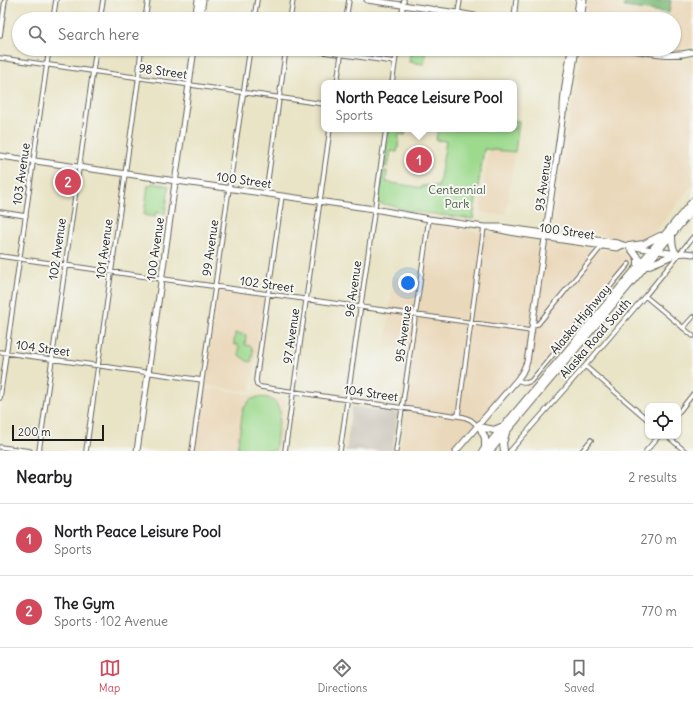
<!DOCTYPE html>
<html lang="en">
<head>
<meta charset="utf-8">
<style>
	body { margin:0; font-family:Delius,sans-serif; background:#f6f6f6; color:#202124 }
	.controls { position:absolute; right:12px; bottom:12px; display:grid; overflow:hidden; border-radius:8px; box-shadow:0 1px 3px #0004 }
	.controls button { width:36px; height:36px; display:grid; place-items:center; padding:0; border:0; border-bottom:1px solid #e0e0e0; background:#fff; color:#202124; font:20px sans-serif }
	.scale { position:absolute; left:12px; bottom:10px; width:92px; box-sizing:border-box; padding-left:4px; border:2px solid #1c1c1c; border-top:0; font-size:11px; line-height:14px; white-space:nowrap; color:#1c1c1c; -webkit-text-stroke:3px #f6f6f2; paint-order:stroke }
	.you { position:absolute; left:408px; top:283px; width:14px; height:14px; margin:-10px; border:3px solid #fff; border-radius:50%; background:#1a73e8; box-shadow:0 0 0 6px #1a73e833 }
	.badge { display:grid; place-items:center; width:26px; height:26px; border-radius:50%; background:#d1495b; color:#fff; font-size:13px; font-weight:700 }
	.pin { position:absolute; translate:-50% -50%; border:2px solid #fff; box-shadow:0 1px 4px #0006 }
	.popup { position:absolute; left:321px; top:80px; width:196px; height:52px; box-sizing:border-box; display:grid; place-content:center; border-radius:8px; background:#fff; filter:drop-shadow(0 1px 3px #0005); font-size:13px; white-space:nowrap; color:#757577 }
	.popup b { font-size:15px; color:#202124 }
	.popup::after { content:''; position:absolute; left:50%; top:100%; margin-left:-8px; border:8px solid transparent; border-top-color:#fff }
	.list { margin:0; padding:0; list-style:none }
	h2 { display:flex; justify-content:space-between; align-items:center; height:52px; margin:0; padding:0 16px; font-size:17px }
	h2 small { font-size:13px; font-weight:400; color:#757577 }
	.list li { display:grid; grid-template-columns:26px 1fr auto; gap:12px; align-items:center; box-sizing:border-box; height:72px; padding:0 16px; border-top:1px solid #e0e0e0 }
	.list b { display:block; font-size:15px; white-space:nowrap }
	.list p { margin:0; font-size:13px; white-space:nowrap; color:#757577 }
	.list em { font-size:13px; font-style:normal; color:#757577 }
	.icon { flex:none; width:22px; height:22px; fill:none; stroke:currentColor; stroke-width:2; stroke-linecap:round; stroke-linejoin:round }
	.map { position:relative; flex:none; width:693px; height:451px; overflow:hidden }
	.search { position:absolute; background:#fff; box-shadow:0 1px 3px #0004; left:12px; right:12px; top:12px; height:44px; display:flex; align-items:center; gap:10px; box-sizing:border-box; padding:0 14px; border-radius:22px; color:#757577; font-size:15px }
	.sheet { height:196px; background:#fff }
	nav { display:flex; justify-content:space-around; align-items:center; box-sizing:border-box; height:56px; border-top:1px solid #e0e0e0; background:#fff; font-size:11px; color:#757577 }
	nav a { display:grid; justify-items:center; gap:2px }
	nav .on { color:#d1495b }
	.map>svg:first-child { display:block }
	.built { fill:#ead8ba }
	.industrial { fill:#cac3b8 }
	.green { fill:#9dda8e; stroke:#5c7b55 }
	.forest { fill:#7eba79; stroke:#4d6b4a }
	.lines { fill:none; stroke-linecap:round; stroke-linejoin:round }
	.street-casing { stroke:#646258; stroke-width:5.5 }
	.secondary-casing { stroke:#646258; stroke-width:7 }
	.highway-casing { stroke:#646258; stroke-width:8 }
	.street { stroke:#fff; stroke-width:3.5 }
	.secondary { stroke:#fff; stroke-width:5 }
	.highway { stroke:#fff; stroke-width:6 }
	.labels { text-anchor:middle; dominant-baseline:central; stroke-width:4; stroke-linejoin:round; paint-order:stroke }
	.street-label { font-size:12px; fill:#1c1c1c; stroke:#f6f6f2 }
	.park-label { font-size:12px; fill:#495e44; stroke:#f6f6f2 }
</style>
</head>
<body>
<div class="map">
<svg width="693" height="451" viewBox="0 0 693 451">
	<rect width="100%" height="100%" fill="#f6f6f2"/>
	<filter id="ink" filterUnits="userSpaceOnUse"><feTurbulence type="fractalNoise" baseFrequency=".025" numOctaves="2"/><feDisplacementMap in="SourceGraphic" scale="8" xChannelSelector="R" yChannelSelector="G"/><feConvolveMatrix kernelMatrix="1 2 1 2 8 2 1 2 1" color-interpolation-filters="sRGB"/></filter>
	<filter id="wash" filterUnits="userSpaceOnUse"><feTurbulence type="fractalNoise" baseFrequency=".012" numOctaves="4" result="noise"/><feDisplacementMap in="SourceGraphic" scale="16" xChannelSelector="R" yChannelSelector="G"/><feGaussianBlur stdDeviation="0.9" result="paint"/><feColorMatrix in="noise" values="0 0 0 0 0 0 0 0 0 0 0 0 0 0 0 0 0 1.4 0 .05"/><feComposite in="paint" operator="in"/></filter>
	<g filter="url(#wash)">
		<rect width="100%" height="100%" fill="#e9e4c6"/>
		<path class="built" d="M588 0H619L618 9 669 16 672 0H693V46L682 49 666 51 651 49H674V19H586Z
			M582 49 673 61H684L693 59V184L651 237 640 241 553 228 570 111 576 91Z
			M489 150 514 153 506 215 480 212Z
			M431 225 633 254 537 369 525 360 524 365 518 374 453 451H400L414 350 385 345 394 277 423 281Z
			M218 292 264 298 250 391 206 386Z
			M203 388 286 399 278 451H195Z"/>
		<path class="industrial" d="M352 406 398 413 392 451H346Z"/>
		<path class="green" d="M411 49H426L424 64 409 62Z
			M514 120 519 121 515 152 484 149 473 219 409 211 394 206 378 203 383 171H387L386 182 422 188V186H439L446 141 436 140 438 129H514Z
			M389 129 406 132 405 135 399 134C398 141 399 146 397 152L391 151 388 166V167L384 166Z
			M152 183 169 186 165 214 156 212 155 217 144 215 148 185H151Z
			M235 333 246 335 245 345 251 346 253 351 251 362 247 361 239 355V346L234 344V343Z
			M258 397 268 398 272 400 276 403 280 412 275 451H237L243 409 250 400Z"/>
		<path class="forest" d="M625 0H671L669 13 624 7Z"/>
	</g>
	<g filter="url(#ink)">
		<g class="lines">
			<defs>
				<path id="street" d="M458 13 460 0
					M53 19 56 0
					M100 19 103 0
					M145 19 148 0
					M254 19 257 0
					M290 19 293 0
					M346 19 349 0
					M401 19 404 0
					M514 19 516 0
					M0 36 5 0
					M302 49 395 62
					M0 58 324 104
					M337 83 342 49
					M392 83 397 49
					M266 193 286 49
					M282 196 256 380 257 385 261 387 464 417 471 420 479 427
					M0 212 26 216
					M0 256 531 331
					M645 296 693 336
					M532 325 538 324 602 246
					M683 328 693 317
					M0 352 202 380
					M585 366 648 420
					M517 380 526 383 531 381 629 264
					M0 398 49 49
					M678 413 693 394
					M458 416 484 227
					M667 436 685 451
					M0 447 30 451
					M39 451 96 49
					M86 451 138 82 141 49
					M192 451 224 222 250 49
					M285 451 330 129
					M340 451 386 129
					M396 451 429 219
					M510 451 585 366 645 296 693 237
					M582 451 591 440
					M646 451 659 436"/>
				<path id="secondary" d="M367 0 458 13 491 19
					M195 19 198 0
					M200 19 203 0
					M576 19 579 0
					M581 19 584 0
					M626 49C648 52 671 58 693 52
					M564 111 568 98 576 49
					M0 156 374 209 429 219 484 227H501L618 243 623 245 676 254 686 253 693 254
					M491 228 515 233 617 248 623 245
					M137 451 194 49
					M456 451 517 380 522 373 527 362 563 114C562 93 568 70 571 49"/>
				<path id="highway" d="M638 266V258L629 246 644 244 660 236
					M647 266 676 254C672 247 672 242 672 234
					M480 427 494 430 501 427
					M480 427 485 438V448
					M483 451 693 201
					M490 451 693 209
					M504 451 503 443 506 433"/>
			</defs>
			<use href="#street" class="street-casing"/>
			<use href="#secondary" class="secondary-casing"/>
			<use href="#highway" class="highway-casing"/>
			<use href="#street" class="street"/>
			<use href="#secondary" class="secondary"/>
			<use href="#highway" class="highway"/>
		</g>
	</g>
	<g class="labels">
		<g class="street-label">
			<text transform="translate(163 71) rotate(8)">98 Street</text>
			<text transform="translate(21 174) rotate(-82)">103 Avenue</text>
			<text transform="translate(244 180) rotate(8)">100 Street</text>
			<text transform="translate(543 183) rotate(-82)">93 Avenue</text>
			<text transform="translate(567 231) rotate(8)">100 Street</text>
			<text transform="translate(210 248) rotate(-82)">99 Avenue</text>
			<text transform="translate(57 249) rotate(-82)">102 Avenue</text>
			<text transform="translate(104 249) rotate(-82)">101 Avenue</text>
			<text transform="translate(155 249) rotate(-82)">100 Avenue</text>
			<text transform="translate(267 284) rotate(8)">102 Street</text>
			<text transform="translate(353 289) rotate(-82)">96 Avenue</text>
			<text transform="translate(580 319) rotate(-50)">Alaska Highway</text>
			<text transform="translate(403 334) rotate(-82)">95 Avenue</text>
			<text transform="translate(291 336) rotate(-82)">97 Avenue</text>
			<text transform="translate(595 338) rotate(-49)">Alaska Road South</text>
			<text transform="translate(43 348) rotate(8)">104 Street</text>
			<text transform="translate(371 393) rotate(8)">104 Street</text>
		</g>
		<g class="park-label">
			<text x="457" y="189">Centennial<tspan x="457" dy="14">Park</tspan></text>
		</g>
	</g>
</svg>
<div class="controls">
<button><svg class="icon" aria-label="locate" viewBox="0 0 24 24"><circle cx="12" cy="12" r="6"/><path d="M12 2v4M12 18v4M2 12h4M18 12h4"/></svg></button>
</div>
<div class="scale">200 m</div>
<div class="you"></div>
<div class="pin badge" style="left:419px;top:160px">1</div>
<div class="popup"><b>North Peace Leisure Pool</b>Sports</div>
<div class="pin badge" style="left:68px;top:182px">2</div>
<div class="search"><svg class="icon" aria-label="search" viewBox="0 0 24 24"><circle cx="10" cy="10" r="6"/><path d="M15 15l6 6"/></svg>Search here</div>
</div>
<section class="sheet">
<h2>Nearby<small>2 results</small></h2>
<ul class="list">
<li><span class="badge">1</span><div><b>North Peace Leisure Pool</b><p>Sports</p></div><em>270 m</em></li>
<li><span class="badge">2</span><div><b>The Gym</b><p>Sports · 102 Avenue</p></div><em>770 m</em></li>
</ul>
</section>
<nav>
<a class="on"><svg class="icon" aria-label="map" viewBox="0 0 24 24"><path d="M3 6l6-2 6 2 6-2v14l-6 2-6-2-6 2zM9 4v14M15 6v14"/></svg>Map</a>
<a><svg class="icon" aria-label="directions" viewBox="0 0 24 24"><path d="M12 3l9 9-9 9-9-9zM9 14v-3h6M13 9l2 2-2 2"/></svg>Directions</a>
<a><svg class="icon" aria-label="saved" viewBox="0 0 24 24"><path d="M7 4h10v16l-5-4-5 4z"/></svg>Saved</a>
</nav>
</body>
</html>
